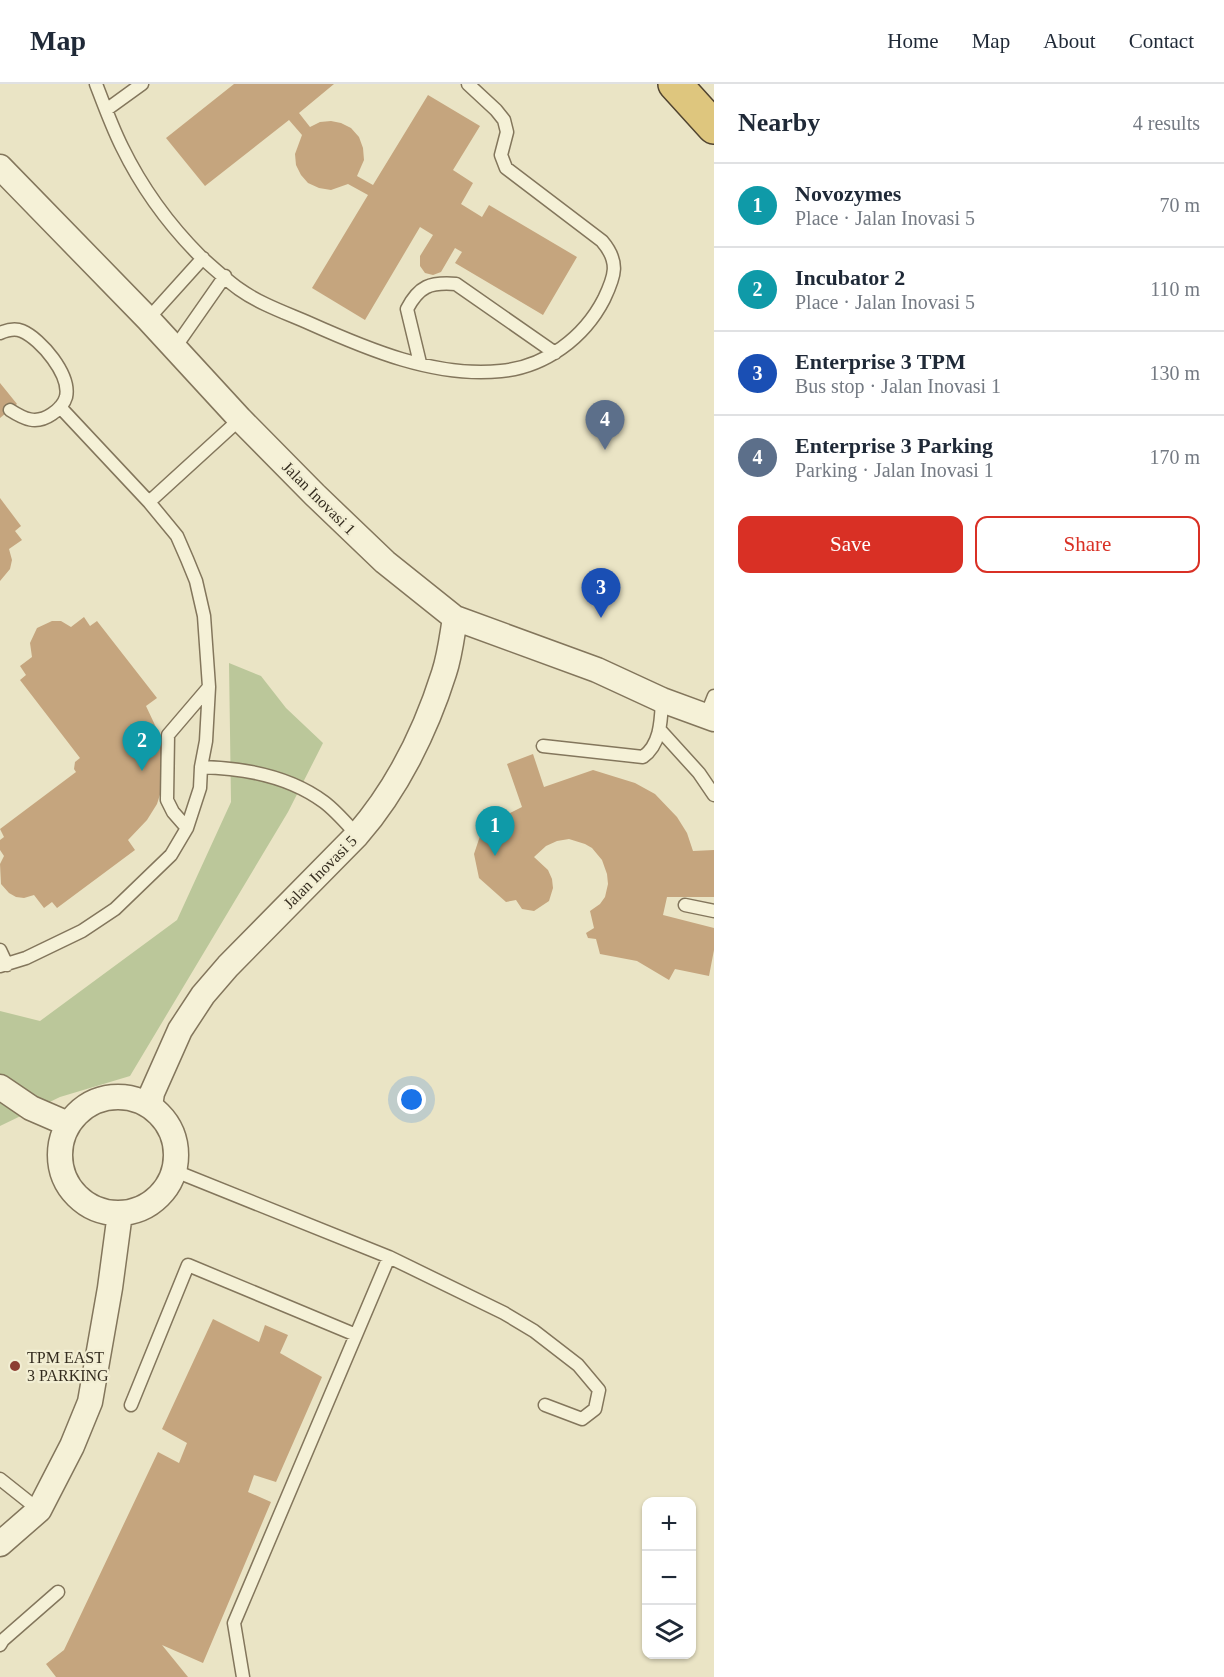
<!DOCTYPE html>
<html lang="en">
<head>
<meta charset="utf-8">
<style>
	body { margin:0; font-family:"Times New Roman",serif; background:#f6f6f7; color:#1f2937 }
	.controls { position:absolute; right:18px; bottom:18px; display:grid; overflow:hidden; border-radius:12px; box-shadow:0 2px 4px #0004 }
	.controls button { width:54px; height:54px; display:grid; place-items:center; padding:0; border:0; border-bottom:2px solid #e0e1e3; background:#fff; color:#1f2937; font:30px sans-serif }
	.you { position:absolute; left:412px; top:1016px; width:21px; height:21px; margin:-15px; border:4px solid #fff; border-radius:50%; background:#1a73e8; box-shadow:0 0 0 9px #1a73e833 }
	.badge { display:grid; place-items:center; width:39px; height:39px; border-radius:50%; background:#d93025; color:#fff; font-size:20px; font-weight:700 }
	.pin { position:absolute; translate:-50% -50px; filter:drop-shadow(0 2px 3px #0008) }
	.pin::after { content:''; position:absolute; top:32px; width:21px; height:18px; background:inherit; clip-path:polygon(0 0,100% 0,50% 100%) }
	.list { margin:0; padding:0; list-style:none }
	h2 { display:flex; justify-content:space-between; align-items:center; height:78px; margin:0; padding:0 24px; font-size:26px }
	h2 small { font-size:20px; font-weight:400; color:#747a83 }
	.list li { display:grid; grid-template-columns:39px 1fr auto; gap:18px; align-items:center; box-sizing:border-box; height:84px; padding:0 24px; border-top:2px solid #e0e1e3 }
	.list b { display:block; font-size:22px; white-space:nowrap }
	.list p { margin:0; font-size:20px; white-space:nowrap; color:#747a83 }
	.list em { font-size:20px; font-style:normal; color:#747a83 }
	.actions { display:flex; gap:12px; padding:18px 24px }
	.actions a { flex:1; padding:14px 0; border:2px solid #d93025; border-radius:12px; text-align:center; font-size:21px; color:#d93025 }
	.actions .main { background:#d93025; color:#fff }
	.icon { flex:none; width:33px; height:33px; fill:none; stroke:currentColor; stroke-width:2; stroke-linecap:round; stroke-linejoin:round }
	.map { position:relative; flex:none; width:714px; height:1593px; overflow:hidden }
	header { display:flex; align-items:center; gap:36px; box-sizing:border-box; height:84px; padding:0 30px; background:#fff; border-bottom:2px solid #e0e1e3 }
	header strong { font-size:28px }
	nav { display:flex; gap:33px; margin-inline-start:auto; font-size:21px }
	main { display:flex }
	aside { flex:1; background:#fff }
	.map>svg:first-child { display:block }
	.green { fill:#bbc79a }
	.building { fill:#c5a57e }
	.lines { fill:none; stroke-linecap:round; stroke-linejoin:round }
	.service-casing { stroke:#83765c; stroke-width:15 }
	.minor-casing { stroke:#83765c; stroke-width:27 }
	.trunk-casing { stroke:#514430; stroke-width:36 }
	.service { stroke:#f5f1d7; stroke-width:12 }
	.minor { stroke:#f5f1d7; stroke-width:24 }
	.trunk { stroke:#dec67e; stroke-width:33 }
	.poi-dot { fill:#8c3e32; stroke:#f2eed3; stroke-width:2 }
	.labels { text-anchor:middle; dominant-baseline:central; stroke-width:4.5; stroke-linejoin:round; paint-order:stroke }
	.street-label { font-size:16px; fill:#342c1f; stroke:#f2eed3 }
	.poi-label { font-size:16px; fill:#342c1f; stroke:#f2eed3; text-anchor:start }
</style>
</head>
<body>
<header>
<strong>Map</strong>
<nav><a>Home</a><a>Map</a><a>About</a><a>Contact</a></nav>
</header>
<main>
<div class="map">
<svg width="714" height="1593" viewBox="0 0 714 1593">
	<rect width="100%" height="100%" fill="#eae4c5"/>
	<path class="green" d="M229 579 261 592 286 624 323 659 288 728 130 992 60 1013 0 1042V927L40 937 177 836 231 718Z"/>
	<path class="building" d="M234 0H334L299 29 310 43 320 38 331 37 341 39 351 44 359 53 363 64 364 76 357 92 373 101 428 11 480 42 453 86 473 99 461 120 482 133 489 121 577 173 543 231 455 179 462 168 455 164 441 188 433 191 425 189 420 182V172L433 151 420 143 365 236 312 204 368 111 348 100 331 106 319 104 308 99 301 91 296 81 295 70 302 51 289 36 205 102 166 54Z
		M0 299 17 320 0 334Z
		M0 414 21 442 15 447 22 456 9 465 12 476 10 485 0 497Z
		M84 533 90 542 97 537 157 614 146 622 162 656 163 701 157 720 147 736 128 756 135 766 57 824 52 818 44 824 34 811 24 814 16 813 9 809 1 800 0 780 4 772 0 766V756L4 753 0 745 76 688 74 685 75 678 80 674 20 596 26 591 20 582 32 573 30 559 37 544 52 537H61L71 543Z
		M533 670 544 703 593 686 635 699 655 710 677 733 687 749 693 767 714 766V813H667L663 831 714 844V866L709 892 675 885 669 896 637 877 600 870 596 855 588 854 586 849 594 844 590 827 600 820 605 813 608 800 607 790 602 776 592 764 585 760 569 755 557 757 546 762 534 773 548 786 552 795 553 804 549 817 534 827 522 825 516 816 506 818 479 794 474 770 484 740 498 735 522 723 507 680Z
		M213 1235 259 1258 265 1241 288 1251 280 1269 322 1293 276 1398 254 1391 248 1408 271 1418 203 1579 162 1561 188 1593H56L46 1580 64 1566 158 1368 179 1379 187 1359 162 1345Z"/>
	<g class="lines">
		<defs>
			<path id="service" d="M96 0C104 21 112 43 122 63 142 104 169 141 201 173 211 182 229 198 239 205 260 220 286 229 309 239 367 265 435 294 501 287 545 283 584 254 604 215 615 192 620 178 602 157L506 84 501 71 507 48 504 36 496 26 468 0
				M106 26 142 0
				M148 235 203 174
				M0 249C7 246 15 244 22 247 41 255 71 291 66 313 64 320 58 326 52 330 36 341 24 335 10 326
				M174 265 225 192
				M420 279 407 225C419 202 430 198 456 200L555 269
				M149 418 240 335
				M706 632 714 612
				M660 646 699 689 714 711
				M543 662 643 673C661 660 661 636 662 616
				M201 683C244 684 289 692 324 718 336 727 347 740 357 751
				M187 744 173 728 167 716 168 651 209 603
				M685 821 714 827
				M0 866 7 881
				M0 882 26 874 82 847 115 825 171 771 187 744 200 704 201 683 206 657 209 603 204 532 196 497 187 475 177 452 149 418 60 323
				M175 1087 389 1173 504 1229 534 1247 578 1281 599 1306 595 1325 582 1335 545 1321
				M131 1321 188 1181 356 1251
				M0 1395 39 1426
				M0 1561 3 1556 58 1508
				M243 1593 234 1539 389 1173"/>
			<path id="minor" d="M0 83 148 235 240 335 315 411 385 478 455 534 597 586 662 616 714 635
				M0 1003 31 1024 68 1040
				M60 1071a58 58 0 1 1 116 0a58 58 0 1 1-116 0Z
				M150 1022 152 1009 180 946 203 911 228 882 357 751C397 705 426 646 444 589 450 571 452 552 455 534
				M0 1460 39 1426 72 1362 90 1318 110 1204 120 1129"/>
			<path id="trunk" d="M675 0 714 43"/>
		</defs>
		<use href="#service" class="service-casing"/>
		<use href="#minor" class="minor-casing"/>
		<use href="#trunk" class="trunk-casing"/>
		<use href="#service" class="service"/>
		<use href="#minor" class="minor"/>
		<use href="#trunk" class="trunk"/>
	</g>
	<circle class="poi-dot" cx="15" cy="1282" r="6"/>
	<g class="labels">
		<g class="street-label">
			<text transform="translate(319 414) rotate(45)">Jalan Inovasi 1</text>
			<text transform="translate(320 788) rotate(-45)">Jalan Inovasi 5</text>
		</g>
		<g class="poi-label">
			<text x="27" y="1273">TPM EAST<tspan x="27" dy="18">3 PARKING</tspan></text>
		</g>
	</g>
</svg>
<div class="controls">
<button>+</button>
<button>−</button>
<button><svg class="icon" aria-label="layers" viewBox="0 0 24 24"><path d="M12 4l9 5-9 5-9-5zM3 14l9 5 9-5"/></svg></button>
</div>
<div class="you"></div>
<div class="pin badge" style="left:495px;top:772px;background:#0f9aa8">1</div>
<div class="pin badge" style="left:142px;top:687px;background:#0f9aa8">2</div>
<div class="pin badge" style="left:601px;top:534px;background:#1a4fb4">3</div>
<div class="pin badge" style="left:605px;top:366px;background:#5c6f8a">4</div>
</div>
<aside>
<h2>Nearby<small>4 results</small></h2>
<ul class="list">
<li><span class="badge" style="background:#0f9aa8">1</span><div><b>Novozymes</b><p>Place · Jalan Inovasi 5</p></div><em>70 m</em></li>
<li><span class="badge" style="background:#0f9aa8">2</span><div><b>Incubator 2</b><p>Place · Jalan Inovasi 5</p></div><em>110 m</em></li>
<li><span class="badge" style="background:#1a4fb4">3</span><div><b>Enterprise 3 TPM</b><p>Bus stop · Jalan Inovasi 1</p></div><em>130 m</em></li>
<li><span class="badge" style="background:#5c6f8a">4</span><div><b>Enterprise 3 Parking</b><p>Parking · Jalan Inovasi 1</p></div><em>170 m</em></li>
</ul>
<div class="actions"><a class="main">Save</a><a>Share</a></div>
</aside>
</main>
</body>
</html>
